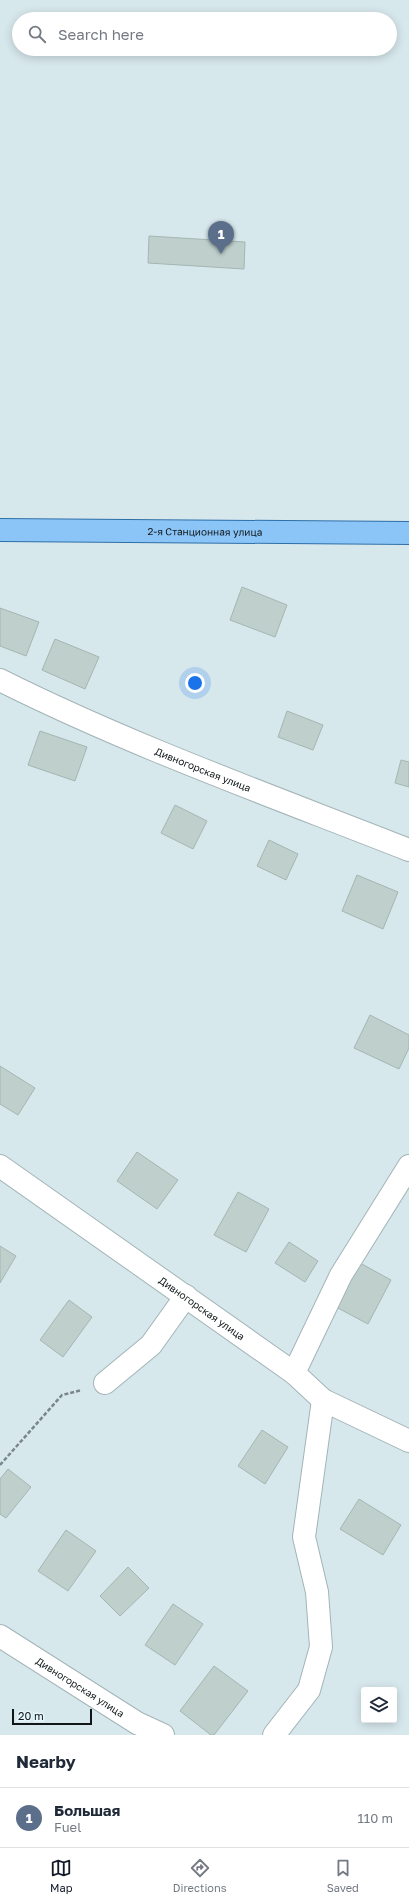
<!DOCTYPE html>
<html lang="en">
<head>
<meta charset="utf-8">
<style>
	body { margin:0; font-family:"Golos Text",sans-serif; background:#f2f2f3; color:#1f2937 }
	.controls { position:absolute; right:12px; bottom:12px; display:grid; overflow:hidden; border-radius:4px; box-shadow:0 2px 10px #0003 }
	.controls button { width:36px; height:36px; display:grid; place-items:center; padding:0; border:0; border-bottom:1px solid #e0e1e3; background:#fff; color:#1f2937; font:20px sans-serif }
	.scale { position:absolute; left:12px; bottom:10px; width:80px; box-sizing:border-box; padding-left:4px; border:2px solid #111719; border-top:0; font-size:11px; line-height:14px; white-space:nowrap; color:#111719; -webkit-text-stroke:3px #e4f6fa; paint-order:stroke }
	.you { position:absolute; left:195px; top:683px; width:14px; height:14px; margin:-10px; border:3px solid #fff; border-radius:50%; background:#1a73e8; box-shadow:0 0 0 6px #1a73e833 }
	.badge { display:grid; place-items:center; width:26px; height:26px; border-radius:50%; background:#111827; color:#fff; font-size:13px; font-weight:700 }
	.pin { position:absolute; translate:-50% -33px; filter:drop-shadow(0 1px 2px #0008) }
	.pin::after { content:''; position:absolute; top:21px; width:14px; height:12px; background:inherit; clip-path:polygon(0 0,100% 0,50% 100%) }
	.list { margin:0; padding:0; list-style:none }
	h2 { display:flex; justify-content:space-between; align-items:center; height:52px; margin:0; padding:0 16px; font-size:17px }
	h2 small { font-size:13px; font-weight:400; color:#747a83 }
	.list li { display:grid; grid-template-columns:26px 1fr auto; gap:12px; align-items:center; box-sizing:border-box; height:60px; padding:0 16px; border-top:1px solid #e0e1e3 }
	.list b { display:block; font-size:15px; white-space:nowrap }
	.list p { margin:0; font-size:13px; white-space:nowrap; color:#747a83 }
	.list em { font-size:13px; font-style:normal; color:#747a83 }
	.icon { flex:none; width:22px; height:22px; fill:none; stroke:currentColor; stroke-width:2; stroke-linecap:round; stroke-linejoin:round }
	.map { position:relative; flex:none; width:409px; height:1735px; overflow:hidden }
	.search { position:absolute; background:#fff; box-shadow:0 2px 10px #0003; left:12px; right:12px; top:12px; height:44px; display:flex; align-items:center; gap:10px; box-sizing:border-box; padding:0 14px; border-radius:22px; color:#747a83; font-size:15px }
	.sheet { height:112px; background:#fff }
	nav { display:flex; justify-content:space-around; align-items:center; box-sizing:border-box; height:56px; border-top:1px solid #e0e1e3; background:#fff; font-size:11px; color:#747a83 }
	nav a { display:grid; justify-items:center; gap:2px }
	nav .on { color:#111827 }
	.map>svg:first-child { display:block }
	.building { fill:#bfd0cc; stroke:#a4b5b2 }
	.lines { fill:none; stroke-linecap:round; stroke-linejoin:round }
	.street-casing { stroke:#a3b4b8; stroke-width:24 }
	.primary-casing { stroke:#2e6fa7; stroke-width:24 }
	.path { stroke:#7a8689; stroke-width:2.5; stroke-dasharray:4 2; stroke-linecap:butt }
	.street { stroke:#fff; stroke-width:22 }
	.primary { stroke:#8bc5f8; stroke-width:22 }
	.labels { text-anchor:middle; dominant-baseline:central; stroke-width:3; stroke-linejoin:round; paint-order:stroke }
	.street-label { font-size:10px; fill:#111719; stroke:#e4f6fa }
</style>
</head>
<body>
<div class="map">
<svg width="409" height="1735" viewBox="0 0 409 1735">
	<rect width="100%" height="100%" fill="#d7e8ed"/>
	<path class="building" d="M149 236 245 242 244 269 148 263Z
		M242 587 287 605 275 637 230 620Z
		M0 608 39 622 26 656 0 646Z
		M55 639 99 657 85 689 42 670Z
		M287 711 323 725 313 750 278 737Z
		M40 731 87 747 75 781 28 765Z
		M401 760 409 762V787L395 783Z
		M175 805 207 821 193 849 161 833Z
		M269 840 298 854 286 880 257 866Z
		M357 875 398 892 383 929 342 911Z
		M370 1015 409 1035V1048L399 1069 354 1048Z
		M0 1066 35 1088 18 1115 0 1104Z
		M137 1152 178 1180 157 1209 117 1181Z
		M238 1192 269 1209 246 1252 214 1235Z
		M289 1242 318 1261 305 1282 275 1263Z
		M0 1246 16 1256 0 1283Z
		M360 1263 391 1280 368 1324 336 1307Z
		M69 1300 92 1317 63 1357 40 1340Z
		M262 1430 288 1447 265 1484 238 1466Z
		M8 1469 31 1487 6 1518 0 1514V1479Z
		M359 1499 401 1525 383 1555 340 1529Z
		M66 1530 96 1551 68 1591 38 1571Z
		M128 1567 149 1588 120 1616 100 1596Z
		M173 1604 203 1624 175 1665 145 1645Z
		M214 1666 248 1691 214 1735H211L180 1711Z"/>
	<g class="lines">
		<defs>
			<g id="street">
				<path id="s1" d="M0 680C132 746 272 796 409 850"/>
				<path id="s2" d="M0 1166 294 1373 323 1400 409 1441"/>
				<path d="M294 1373 341 1275 409 1166"/>
				<path d="M105 1383 151 1345 186 1296"/>
				<path id="s3" d="M0 1636 137 1723 163 1735"/>
				<path d="M274 1735 309 1690 321 1647 317 1592 304 1537 323 1400"/>
			</g>
			<g id="primary">
				<path id="s4" d="M0 530 409 533"/>
			</g>
		</defs>
		<use href="#street" class="street-casing"/>
		<use href="#primary" class="primary-casing"/>
		<path class="path" d="M0 1465 62 1395 82 1390"/>
		<use href="#street" class="street"/>
		<use href="#primary" class="primary"/>
	</g>
	<g class="labels">
		<g class="street-label">
			<text stroke="none"><textPath href="#s4" startOffset="205">2-я Станционная улица</textPath></text>
			<text stroke="none"><textPath href="#s1" startOffset="222">Дивногорская улица</textPath></text>
			<text stroke="none"><textPath href="#s2" startOffset="247">Дивногорская улица</textPath></text>
			<text stroke="none"><textPath href="#s3" startOffset="95">Дивногорская улица</textPath></text>
		</g>
	</g>
</svg>
<div class="controls">
<button><svg class="icon" aria-label="layers" viewBox="0 0 24 24"><path d="M12 4l9 5-9 5-9-5zM3 14l9 5 9-5"/></svg></button>
</div>
<div class="scale">20 m</div>
<div class="you"></div>
<div class="pin badge" style="left:221px;top:254px;background:#5c6f8a">1</div>
<div class="search"><svg class="icon" aria-label="search" viewBox="0 0 24 24"><circle cx="10" cy="10" r="6"/><path d="M15 15l6 6"/></svg>Search here</div>
</div>
<section class="sheet">
<h2>Nearby<small></small></h2>
<ul class="list">
<li><span class="badge" style="background:#5c6f8a">1</span><div><b>Большая</b><p>Fuel</p></div><em>110 m</em></li>
</ul>
</section>
<nav>
<a class="on"><svg class="icon" aria-label="map" viewBox="0 0 24 24"><path d="M3 6l6-2 6 2 6-2v14l-6 2-6-2-6 2zM9 4v14M15 6v14"/></svg>Map</a>
<a><svg class="icon" aria-label="directions" viewBox="0 0 24 24"><path d="M12 3l9 9-9 9-9-9zM9 14v-3h6M13 9l2 2-2 2"/></svg>Directions</a>
<a><svg class="icon" aria-label="saved" viewBox="0 0 24 24"><path d="M7 4h10v16l-5-4-5 4z"/></svg>Saved</a>
</nav>
</body>
</html>
